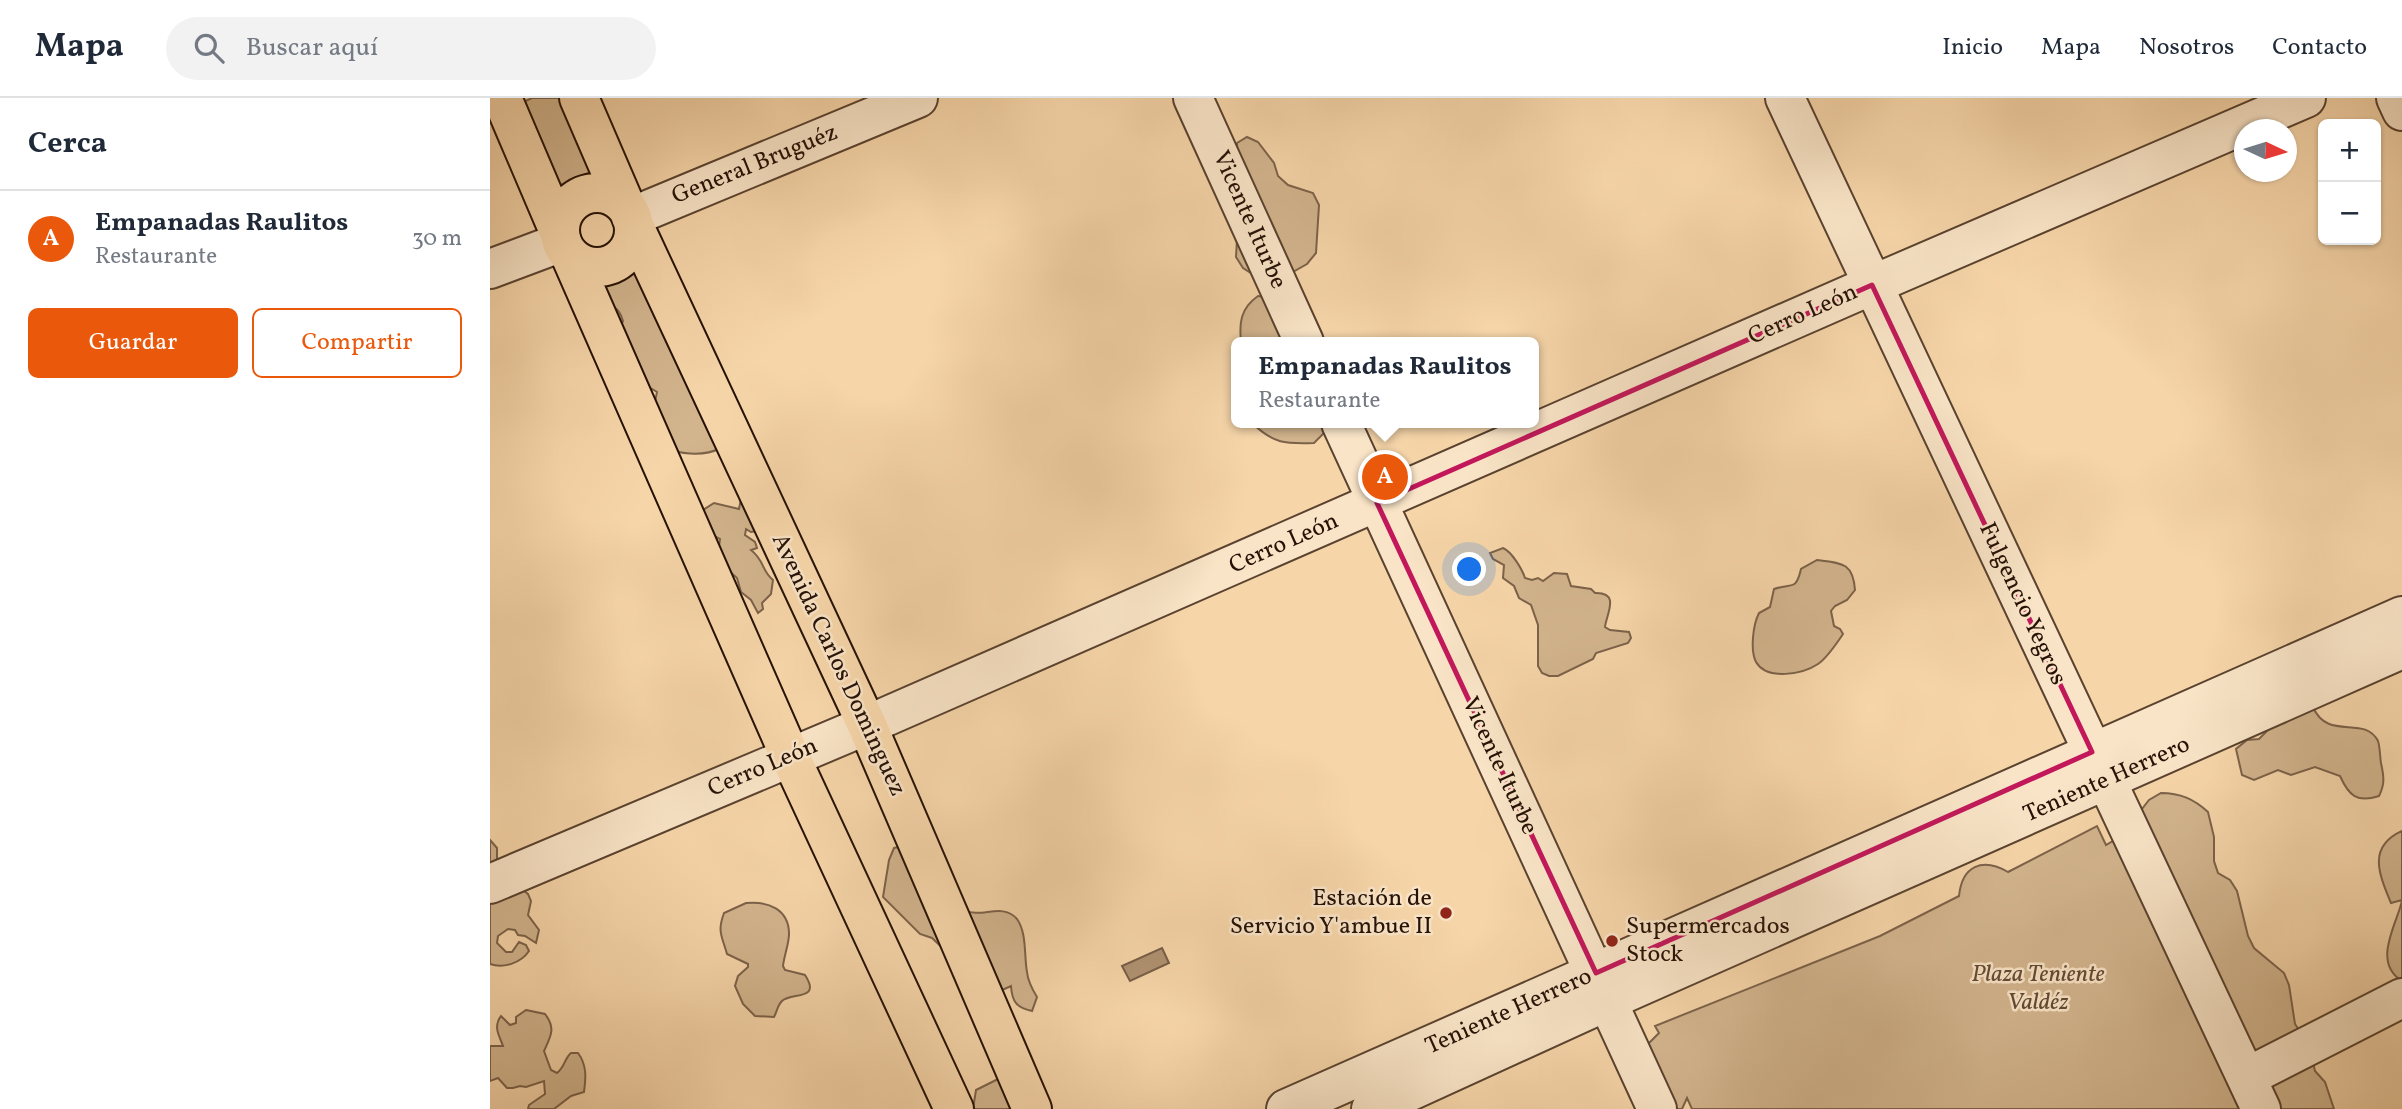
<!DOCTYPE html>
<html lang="es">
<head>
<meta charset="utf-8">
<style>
	body { margin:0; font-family:Vollkorn,serif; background:#f2f2f3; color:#1f2937 }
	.controls { position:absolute; right:21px; top:21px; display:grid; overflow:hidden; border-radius:10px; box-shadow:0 2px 5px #0004 }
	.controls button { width:63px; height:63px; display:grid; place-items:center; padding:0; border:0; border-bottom:2px solid #e0e1e3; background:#fff; color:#1f2937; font:35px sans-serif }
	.compass { position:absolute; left:1744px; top:21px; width:63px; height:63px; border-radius:50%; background:#fff; box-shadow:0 2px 5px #0004; rotate:94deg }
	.you { position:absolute; left:980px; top:472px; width:24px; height:24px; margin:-18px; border:5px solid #fff; border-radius:50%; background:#1a73e8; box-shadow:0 0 0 10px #1a73e833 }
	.badge { display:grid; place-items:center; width:46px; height:46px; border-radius:50%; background:#ea580c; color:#fff; font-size:23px; font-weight:700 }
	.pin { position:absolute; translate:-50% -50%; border:4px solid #fff; box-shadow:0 2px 7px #0006 }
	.popup { position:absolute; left:741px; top:239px; width:308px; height:91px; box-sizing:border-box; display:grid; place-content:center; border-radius:10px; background:#fff; filter:drop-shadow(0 2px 5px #0005); font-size:23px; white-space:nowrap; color:#747a83 }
	.popup b { font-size:26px; color:#1f2937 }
	.popup::after { content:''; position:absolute; left:50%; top:100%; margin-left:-14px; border:14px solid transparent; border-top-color:#fff }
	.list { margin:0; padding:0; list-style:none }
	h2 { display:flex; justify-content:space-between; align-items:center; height:91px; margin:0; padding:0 28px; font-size:30px }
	h2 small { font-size:23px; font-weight:400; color:#747a83 }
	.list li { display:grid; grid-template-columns:46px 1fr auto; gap:21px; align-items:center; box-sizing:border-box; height:98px; padding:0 28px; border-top:2px solid #e0e1e3 }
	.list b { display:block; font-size:26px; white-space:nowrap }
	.list p { margin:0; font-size:23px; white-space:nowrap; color:#747a83 }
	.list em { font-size:23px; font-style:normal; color:#747a83 }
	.actions { display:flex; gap:14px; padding:21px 28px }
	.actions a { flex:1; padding:16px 0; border:2px solid #ea580c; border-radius:10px; text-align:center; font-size:24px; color:#ea580c }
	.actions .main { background:#ea580c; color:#fff }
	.icon { flex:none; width:38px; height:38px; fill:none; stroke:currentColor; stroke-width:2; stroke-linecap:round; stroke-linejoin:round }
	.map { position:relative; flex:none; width:1912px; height:1011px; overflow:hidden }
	header { display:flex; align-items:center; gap:42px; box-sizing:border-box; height:98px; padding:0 35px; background:#fff; border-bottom:2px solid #e0e1e3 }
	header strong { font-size:33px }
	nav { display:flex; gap:38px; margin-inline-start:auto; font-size:24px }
	.search { width:490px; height:63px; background:#f2f2f3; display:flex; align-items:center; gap:18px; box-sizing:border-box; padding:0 24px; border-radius:38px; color:#747a83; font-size:26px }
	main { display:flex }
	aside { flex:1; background:#fff }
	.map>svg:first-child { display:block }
	.green { fill:#d2b48d; stroke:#7c624a; stroke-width:2 }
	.water { fill:#af9272; stroke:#785e47; stroke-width:2 }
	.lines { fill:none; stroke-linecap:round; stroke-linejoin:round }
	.minor-casing { stroke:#59422f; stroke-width:42 }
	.major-casing { stroke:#251106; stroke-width:42 }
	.minor { stroke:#f9e4c7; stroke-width:38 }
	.major { stroke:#f6d5a9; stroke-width:38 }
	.marked { fill:none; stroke:#c2185b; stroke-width:5; stroke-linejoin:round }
	.poi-dot { fill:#8f2418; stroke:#f9e4c7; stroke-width:2.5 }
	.labels { text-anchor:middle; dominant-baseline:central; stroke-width:5; stroke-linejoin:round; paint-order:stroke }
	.street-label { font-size:24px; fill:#251106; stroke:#f9e4c7 }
	.poi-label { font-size:24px; fill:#251106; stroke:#f9e4c7; text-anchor:end }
	.park-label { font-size:24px; font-style:italic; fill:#624a35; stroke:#f9e4c7 }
</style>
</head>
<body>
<header>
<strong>Mapa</strong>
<div class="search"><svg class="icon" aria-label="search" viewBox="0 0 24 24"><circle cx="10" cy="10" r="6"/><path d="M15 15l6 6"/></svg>Buscar aquí</div>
<nav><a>Inicio</a><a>Mapa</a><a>Nosotros</a><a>Contacto</a></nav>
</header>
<main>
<aside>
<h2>Cerca<small></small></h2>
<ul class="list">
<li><span class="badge">A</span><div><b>Empanadas Raulitos</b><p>Restaurante</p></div><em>30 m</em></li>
</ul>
<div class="actions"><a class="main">Guardar</a><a>Compartir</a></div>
</aside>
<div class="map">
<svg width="1912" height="1011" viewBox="0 0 1912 1011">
	<rect width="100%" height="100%" fill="#f6d5a9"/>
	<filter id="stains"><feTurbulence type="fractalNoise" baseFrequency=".00286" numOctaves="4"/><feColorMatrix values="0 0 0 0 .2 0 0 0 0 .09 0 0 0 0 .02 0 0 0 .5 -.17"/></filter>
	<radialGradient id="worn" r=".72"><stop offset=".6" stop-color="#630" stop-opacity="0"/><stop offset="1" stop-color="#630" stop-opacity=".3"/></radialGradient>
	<path class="green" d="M42 0H92L122 81 98 75 75 87 62 85 31 5Z
		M757 39 768 44 784 65 788 78 798 87 823 95 829 107 826 155 817 166 794 179 764 177 753 170 746 159 749 106 747 45Z
		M131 142 226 260 237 284 231 350C215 358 198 357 181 352L162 318 167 294 145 281 128 235 133 223C128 207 123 211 117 202 105 180 114 157 131 142Z
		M768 198 781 200 802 244H751C749 224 751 210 768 198Z
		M762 325H833L834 335 824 345C795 346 784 346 762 325Z
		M253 391 274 432 261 434 256 431 255 437 265 444 267 450 261 452C275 463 271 472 283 482L281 496 272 505 273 511 268 515 261 502 251 494 247 480 227 462 230 441 224 438 213 412 224 405 249 411Z
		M1013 450C1022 454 1032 471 1035 480L1042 482 1048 480 1053 483 1064 475 1077 476 1081 488 1101 491 1105 495C1131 494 1116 517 1115 529L1120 532 1139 534 1141 540 1138 545 1106 555 1103 561 1068 578H1059L1052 575 1048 568V527L1041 507 1029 500 1024 488 1013 480 1014 467 1003 461 1000 455Z
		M1327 462C1351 465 1363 464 1365 492L1357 502 1345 508 1341 513 1344 528 1350 531 1353 536C1347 545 1337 560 1328 566 1313 576 1277 583 1266 564 1260 552 1263 527 1269 515L1280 509 1284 491C1302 485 1306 493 1311 471Z
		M1823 609C1838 644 1874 616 1888 643 1890 649 1890 659 1891 665 1894 679 1895 686 1889 698 1867 705 1859 698 1850 678L1825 669 1801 677 1788 672 1764 682 1752 677 1746 651 1757 642 1769 641 1779 631 1784 619Z
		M1671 695C1690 695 1704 701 1718 714L1724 739V763L1728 775 1740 782 1747 793 1758 838 1764 850 1794 875 1799 887 1805 926 1819 947 1825 973 1835 984 1844 1011H1202L1197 1000 1192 1011H1177L1158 949 1159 945 1169 935 1165 928 1390 838 1469 798C1472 768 1492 759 1518 774L1607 728 1616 747 1631 738 1659 702Z
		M1912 733V802L1901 805C1889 776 1877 749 1912 733Z
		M0 742 7 750V772L38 796 41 803 38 817 49 832 46 845 35 838 28 837 25 832 18 831 8 838 7 845 16 854H22L29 844 36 847 39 853C31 865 13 871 0 866Z
		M429 745C439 750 453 758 459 768 467 782 459 802 475 812 490 821 513 804 527 821 537 835 534 858 537 874 538 884 542 891 547 899L542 913C527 910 522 904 521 888L510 893 461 858 442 840 430 836 393 799 399 762 404 750Z
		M1912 803V883C1882 864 1906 828 1912 803Z
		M256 805C278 803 299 811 299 836 299 846 294 858 293 868L295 872 315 877C332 903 301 894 292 903 287 908 287 914 284 919L265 918 253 906 245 888 248 878 258 869V866L237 856C232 838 227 834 234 815Z
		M36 912 55 916C66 930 61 938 54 953L61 972 67 975C75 969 74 961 81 955H88C97 967 96 980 94 994L81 998 64 1011H38L39 1007 55 996 54 983 36 989 30 988 23 990H17L8 980 0 983V948H13C9 937 3 929 11 918L20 927 26 925V919Z
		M516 977 552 1011H483L486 992Z"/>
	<path class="water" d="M672 850 679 865 640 883 632 868Z"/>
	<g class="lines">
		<defs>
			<path id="minor" d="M703 0 814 244
				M1295 0 1771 1011
				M1906 0 1912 13
				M141 119 428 0
				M0 171 72 144
				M851 325 1167 1011
				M0 786 377 627 1382 187 1816 0
				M1757 979 1912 900
				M796 1011 1912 518
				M881 1011 1135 895 1912 551"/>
			<path id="major" d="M12 0 70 136
				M89 0 136 109
				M70 132a37 37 0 1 1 74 0a37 37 0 1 1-74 0Z
				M144 128 377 627 542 1011
				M81 159 300 658 464 1011"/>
		</defs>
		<use href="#minor" class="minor-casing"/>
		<use href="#major" class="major-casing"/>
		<use href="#minor" class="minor"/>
		<use href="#major" class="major"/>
	</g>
	<path class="marked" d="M1382 187 1602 654 1106 875 887 405Z"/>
	<g class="poi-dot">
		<circle cx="956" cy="815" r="7"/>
		<circle cx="1122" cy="843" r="7"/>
	</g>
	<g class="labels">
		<g class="street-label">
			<text transform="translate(265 67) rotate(-22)">General Bruguéz</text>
			<text transform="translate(759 122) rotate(66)">Vicente Iturbe</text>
			<text transform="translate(1313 217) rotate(-24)">Cerro León</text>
			<text transform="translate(794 446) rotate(-24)">Cerro León</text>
			<text transform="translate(1532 506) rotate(65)">Fulgencio Yegros</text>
			<text transform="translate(348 567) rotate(65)">Avenida Carlos Dominguez</text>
			<text transform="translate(1009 668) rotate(65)">Vicente Iturbe</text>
			<text transform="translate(273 670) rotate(-23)">Cerro León</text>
			<text transform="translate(1617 682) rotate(-24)">Teniente Herrero</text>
			<text transform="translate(1019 914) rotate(-24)">Teniente Herrero</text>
		</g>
		<g class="poi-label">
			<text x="942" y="801">Estación de<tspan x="942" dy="28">Servicio Y'ambue II</tspan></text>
			<text x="1136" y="829" text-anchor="start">Supermercados<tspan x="1136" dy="28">Stock</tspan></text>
		</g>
		<g class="park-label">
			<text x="1548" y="877">Plaza Teniente<tspan x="1548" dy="28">Valdéz</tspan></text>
		</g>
	</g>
	<rect width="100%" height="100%" filter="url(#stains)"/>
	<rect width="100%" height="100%" fill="url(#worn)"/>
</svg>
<div class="controls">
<button>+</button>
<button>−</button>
</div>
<svg class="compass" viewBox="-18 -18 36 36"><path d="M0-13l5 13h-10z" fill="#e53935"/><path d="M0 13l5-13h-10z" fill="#747a83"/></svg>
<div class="you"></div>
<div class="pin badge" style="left:895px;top:379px">A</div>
<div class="popup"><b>Empanadas Raulitos</b>Restaurante</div>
</div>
</main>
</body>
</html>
